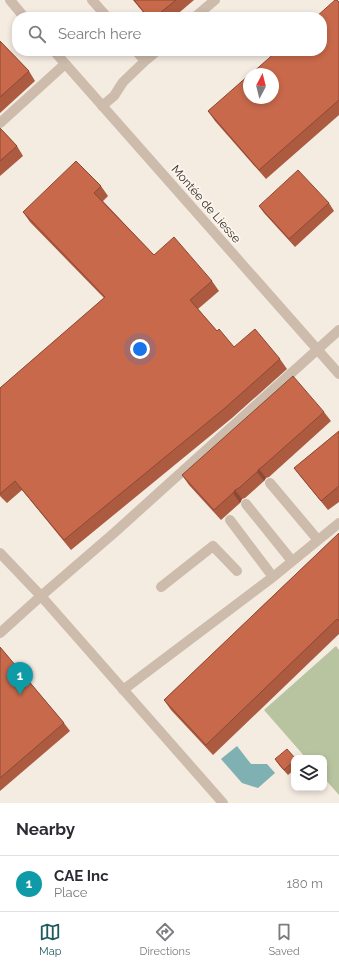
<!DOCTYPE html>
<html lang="en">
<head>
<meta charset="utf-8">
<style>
	body { margin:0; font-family:Raleway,sans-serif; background:#f7f7f7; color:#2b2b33 }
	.controls { position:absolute; right:12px; bottom:12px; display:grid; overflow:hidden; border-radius:8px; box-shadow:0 2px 6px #0003 }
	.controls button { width:36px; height:36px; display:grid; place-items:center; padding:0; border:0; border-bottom:1px solid #e1e1e2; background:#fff; color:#2b2b33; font:20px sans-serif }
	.compass { position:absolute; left:243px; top:68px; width:36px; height:36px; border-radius:50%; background:#fff; box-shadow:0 2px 6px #0003; rotate:7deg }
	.you { position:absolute; left:140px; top:349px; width:14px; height:14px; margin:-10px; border:3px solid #fff; border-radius:50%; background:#1a73e8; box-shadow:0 0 0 6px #1a73e833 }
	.badge { display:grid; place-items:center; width:26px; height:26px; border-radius:50%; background:#1f5a5e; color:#fff; font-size:13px; font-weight:700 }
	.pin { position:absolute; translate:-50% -33px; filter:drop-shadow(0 1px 2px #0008) }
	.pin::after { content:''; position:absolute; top:21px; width:14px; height:12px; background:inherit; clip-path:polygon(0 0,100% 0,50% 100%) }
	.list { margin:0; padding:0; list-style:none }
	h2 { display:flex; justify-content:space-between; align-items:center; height:52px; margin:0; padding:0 16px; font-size:17px }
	h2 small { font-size:13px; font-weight:400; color:#7c7c81 }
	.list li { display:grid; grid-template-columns:26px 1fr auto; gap:12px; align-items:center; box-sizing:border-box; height:56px; padding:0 16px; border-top:1px solid #e1e1e2 }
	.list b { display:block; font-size:15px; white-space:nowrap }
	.list p { margin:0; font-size:13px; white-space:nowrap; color:#7c7c81 }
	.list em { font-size:13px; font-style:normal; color:#7c7c81 }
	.icon { flex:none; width:22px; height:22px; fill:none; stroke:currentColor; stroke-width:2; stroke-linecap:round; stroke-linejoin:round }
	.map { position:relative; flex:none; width:339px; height:803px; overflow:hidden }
	.search { position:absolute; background:#fff; box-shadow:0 2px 6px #0003; left:12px; right:12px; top:12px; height:44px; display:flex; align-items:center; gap:10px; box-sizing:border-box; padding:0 14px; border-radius:16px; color:#7c7c81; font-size:15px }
	.sheet { height:108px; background:#fff }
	nav { display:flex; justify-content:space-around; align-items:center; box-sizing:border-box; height:56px; border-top:1px solid #e1e1e2; background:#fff; font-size:11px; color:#7c7c81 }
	nav a { display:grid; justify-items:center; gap:2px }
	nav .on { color:#1f5a5e }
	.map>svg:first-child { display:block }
	.green { fill:#b8c4a0 }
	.water { fill:#7fb0b2 }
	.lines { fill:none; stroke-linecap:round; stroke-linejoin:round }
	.minor { stroke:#cdbbac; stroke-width:10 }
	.wall { fill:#ac5a40 }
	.shaded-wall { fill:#8c4a34 }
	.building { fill:#c8694b; stroke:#8c4a34 }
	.labels { text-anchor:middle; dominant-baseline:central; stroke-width:4; stroke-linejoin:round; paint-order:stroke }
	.street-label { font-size:12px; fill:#3b302b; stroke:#fbf5ee }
</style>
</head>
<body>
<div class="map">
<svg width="339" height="803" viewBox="0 0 339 803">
	<rect width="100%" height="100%" fill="#f4ebe1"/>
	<path class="green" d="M336 646 339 650V795L324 778V758H306L264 710Z"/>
	<path class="water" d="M237 746 251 764H267L275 773 258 788 242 783 221 759Z"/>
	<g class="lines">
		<path class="minor" d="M10 0 24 17
			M92 0 107 17
			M195 17 215 0
			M54 51 339 374
			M145 61 157 51
			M102 106 114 96 123 82 145 61 136 51
			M0 123 65 64
			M270 483 318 540
			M246 504 292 561
			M230 520 273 577
			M0 553 41 596 223 803
			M161 587 213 546 237 571
			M0 633 41 596 114 533 339 330
			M123 690 273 577 339 523"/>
	</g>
	<path class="wall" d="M133 0H194L174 17H147Z
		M339 2V115L266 179 215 121 208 111Z
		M0 41 29 71 35 81 0 113Z
		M0 128 17 146 23 156 0 176Z
		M101 186 108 196 103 201 154 255 212 281 219 291 198 309 217 331 234 347 280 359 287 369 232 418 71 550 22 490 7 503 0 496V388L104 298 30 222 23 212Z
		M329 203 334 211 295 247 264 213 259 206Z
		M324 412 331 421 269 477 266 478 264 481 245 498 242 499 240 503 221 520 189 485 182 475Z
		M339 431V502L328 510 301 477 294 468Z
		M339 533V634L213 755 171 710 164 700Z
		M0 647 64 723 70 731 0 791Z
		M294 758V770L288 775 279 765 275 759Z"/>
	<path class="shaded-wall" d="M259 469 266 478 264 481 257 472Z
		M235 490 242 499 240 503 233 493Z"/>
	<path class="building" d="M134 0H176L155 17H148Z
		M335 0H337L339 2V100L259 170 208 111 249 75V98H273V74H251L277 51H322V17H316Z
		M0 41 29 71 0 97Z
		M0 128 17 146 0 161Z
		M76 161 101 186 94 193 154 255 174 237 212 281 190 300 217 331 219 329 234 347 255 329 280 359 225 408 64 540 15 481 0 494V388L105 297 23 212Z
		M298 170 329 203 289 239 259 206Z
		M293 376 324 412 262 467 259 469 257 472 239 488 235 490 233 493 214 510 182 475Z
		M339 431V486L321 501 294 468Z
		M339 533V621L337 619 206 745 164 700Z
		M0 647 64 723 0 778Z
		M287 749 295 758H294V761L284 770 275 759Z"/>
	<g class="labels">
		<g class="street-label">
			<text transform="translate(206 204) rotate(49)">Montée de Liesse</text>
		</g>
	</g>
</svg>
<div class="controls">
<button><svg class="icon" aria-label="layers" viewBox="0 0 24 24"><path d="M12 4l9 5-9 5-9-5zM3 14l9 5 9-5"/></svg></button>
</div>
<svg class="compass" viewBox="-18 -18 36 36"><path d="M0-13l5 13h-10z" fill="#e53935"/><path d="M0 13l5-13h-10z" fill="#7c7c81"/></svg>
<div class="you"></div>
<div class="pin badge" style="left:20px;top:695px;background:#0f9aa8">1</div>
<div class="search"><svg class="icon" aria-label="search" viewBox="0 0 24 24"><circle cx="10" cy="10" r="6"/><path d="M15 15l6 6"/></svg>Search here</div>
</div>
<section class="sheet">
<h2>Nearby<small></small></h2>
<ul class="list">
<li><span class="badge" style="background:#0f9aa8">1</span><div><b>CAE Inc</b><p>Place</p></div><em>180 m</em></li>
</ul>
</section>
<nav>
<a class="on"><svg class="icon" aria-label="map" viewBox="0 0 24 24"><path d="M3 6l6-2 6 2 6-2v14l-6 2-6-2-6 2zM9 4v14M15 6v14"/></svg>Map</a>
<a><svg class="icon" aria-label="directions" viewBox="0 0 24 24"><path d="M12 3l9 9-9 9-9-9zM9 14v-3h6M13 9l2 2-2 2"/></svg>Directions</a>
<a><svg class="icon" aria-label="saved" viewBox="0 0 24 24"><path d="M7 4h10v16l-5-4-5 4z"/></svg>Saved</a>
</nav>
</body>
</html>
